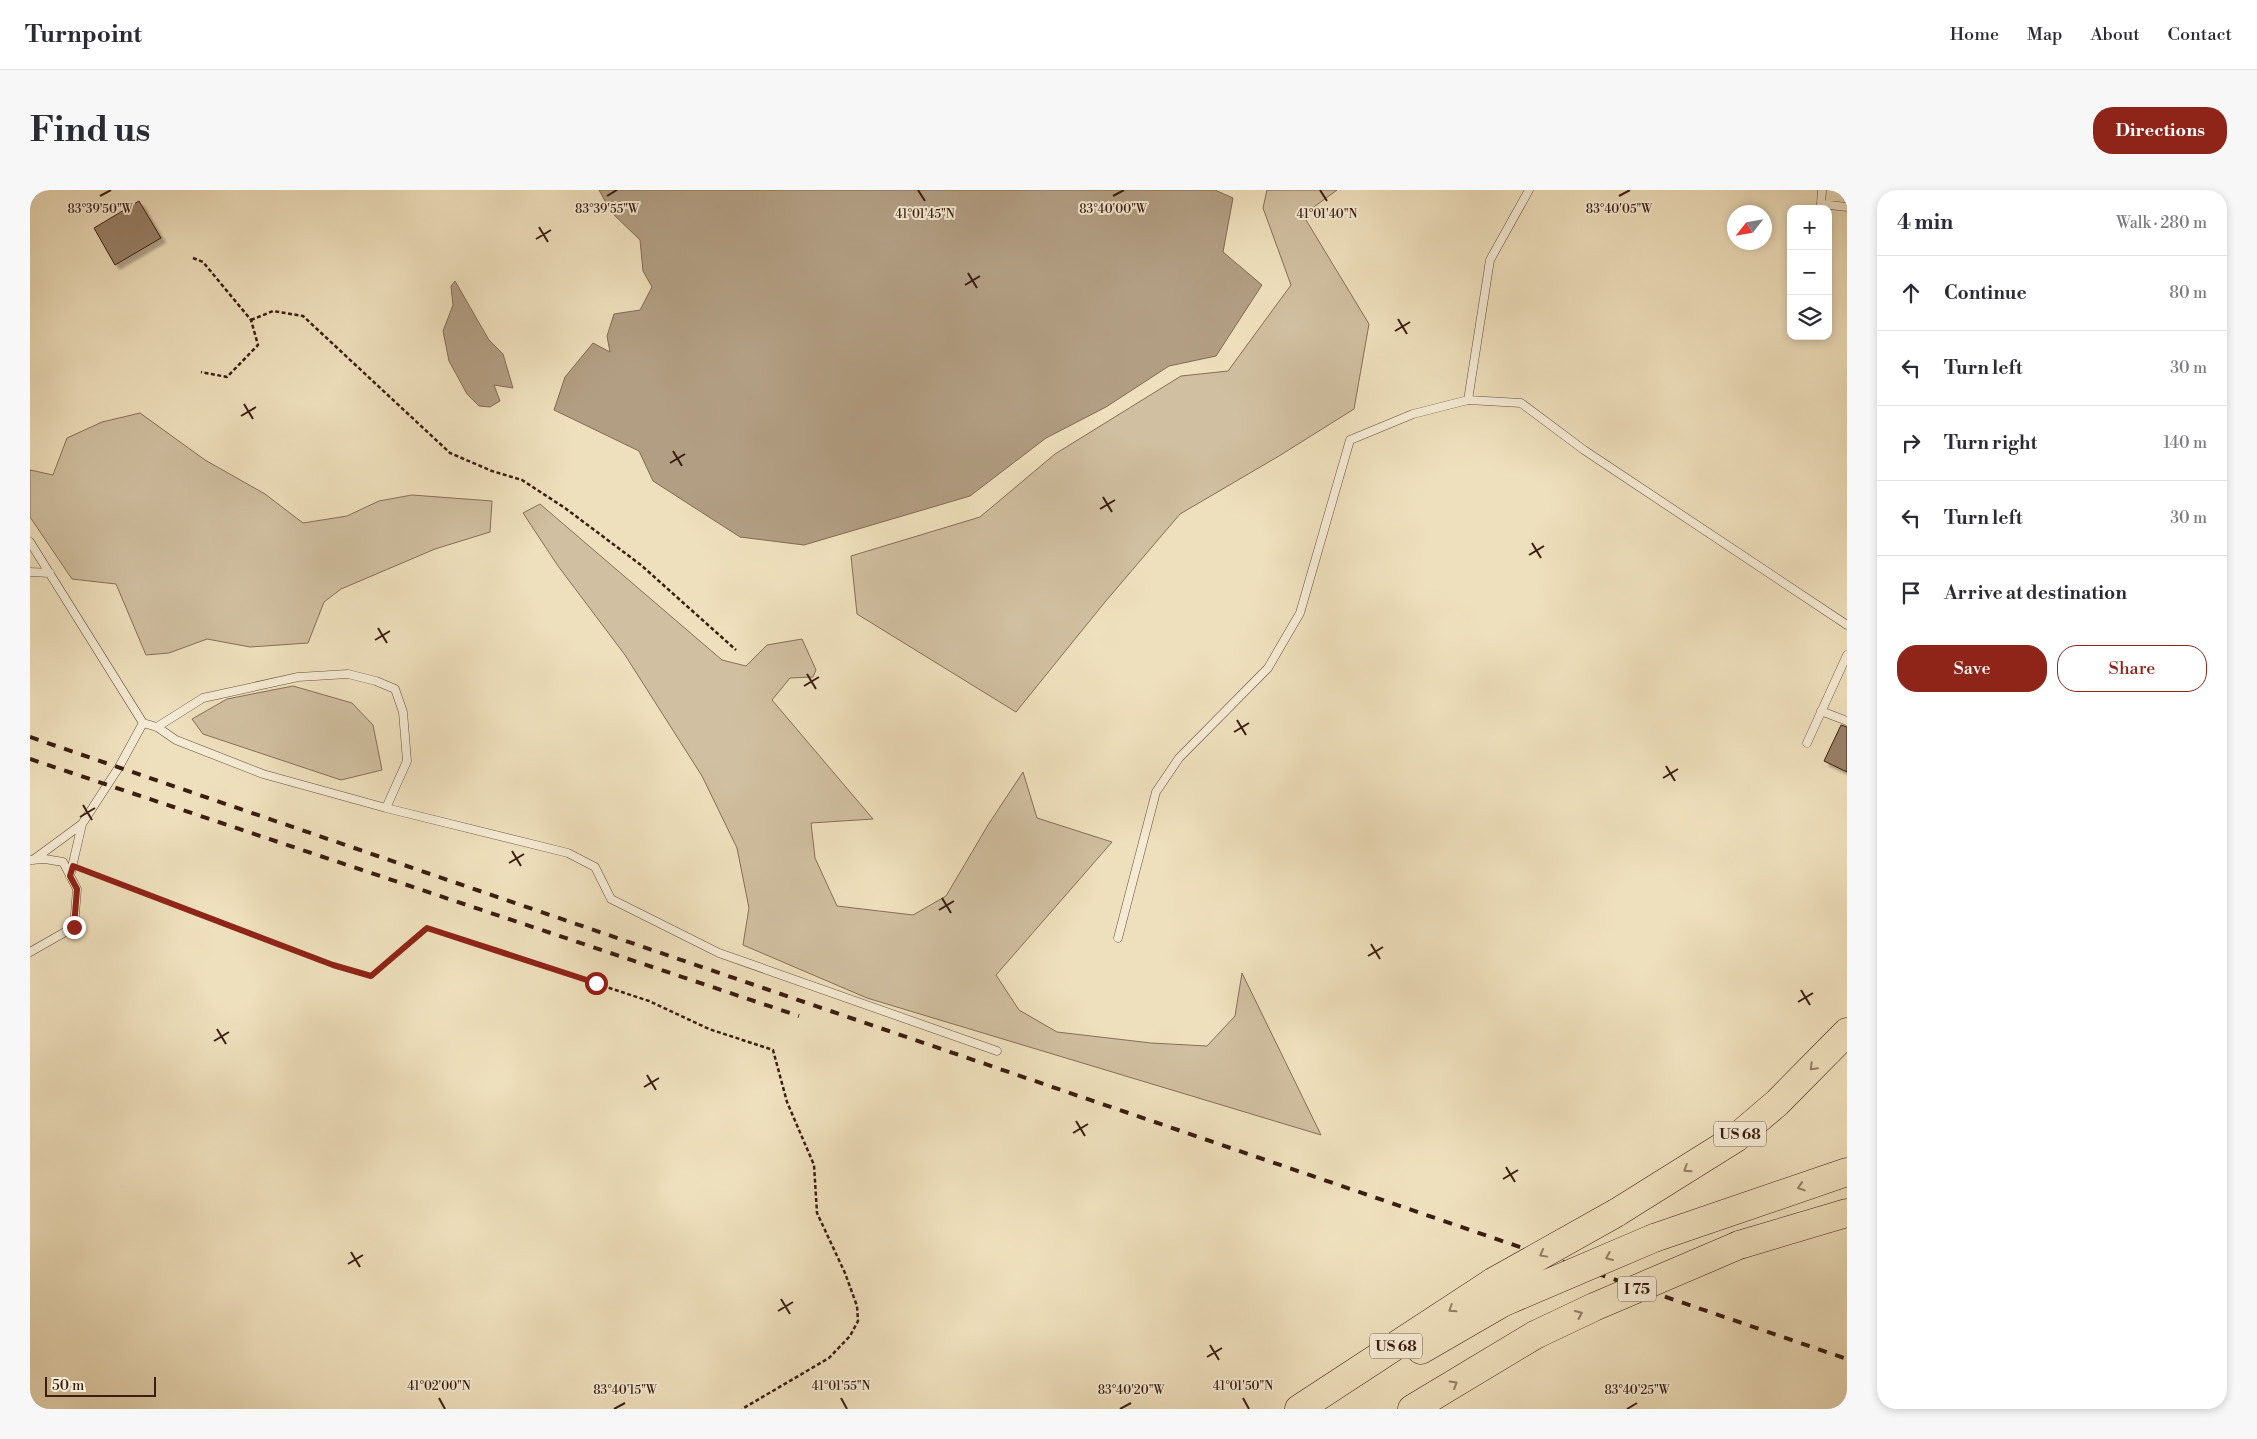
<!DOCTYPE html>
<html lang="en">
<head>
<meta charset="utf-8">
<style>
	body { margin:0; font-family:"Libre Bodoni",serif; background:#f7f7f7; color:#2b2b33 }
	.controls { position:absolute; right:15px; top:15px; display:grid; overflow:hidden; border-radius:10px; box-shadow:0 2px 8px #0003 }
	.controls button { width:45px; height:45px; display:grid; place-items:center; padding:0; border:0; border-bottom:1px solid #e1e1e2; background:#fff; color:#2b2b33; font:25px sans-serif }
	.compass { position:absolute; left:1697px; top:15px; width:45px; height:45px; border-radius:50%; background:#fff; box-shadow:0 2px 8px #0003; rotate:239deg }
	.scale { position:absolute; left:15px; bottom:12px; width:111px; box-sizing:border-box; padding-left:5px; border:2px solid #3b1d11; border-top:0; font-size:14px; line-height:18px; white-space:nowrap; color:#3b1d11; -webkit-text-stroke:4px #f5ebd4; paint-order:stroke }
	.stop { position:absolute; width:15px; height:15px; margin:-11px; border:4px solid #8f2418; border-radius:50%; background:#fff }
	.stop.end { background:#8f2418; border-color:#fff; box-shadow:0 1px 5px #0008 }
	.list { margin:0; padding:0; list-style:none }
	h2 { display:flex; justify-content:space-between; align-items:center; height:65px; margin:0; padding:0 20px; font-size:21px }
	h2 small { font-size:16px; font-weight:400; color:#7c7c81 }
	.list li { display:grid; grid-template-columns:32px 1fr auto; gap:15px; align-items:center; box-sizing:border-box; height:75px; padding:0 20px; border-top:1px solid #e1e1e2 }
	.list b { display:block; font-size:19px; white-space:nowrap }
	.list em { font-size:16px; font-style:normal; color:#7c7c81 }
	.actions { display:flex; gap:10px; padding:15px 20px }
	.actions a { flex:1; padding:11px 0; border:1px solid #8f2418; border-radius:20px; text-align:center; font-size:18px; color:#8f2418 }
	.actions .main { background:#8f2418; color:#fff }
	.icon { flex:none; width:28px; height:28px; fill:none; stroke:currentColor; stroke-width:2; stroke-linecap:round; stroke-linejoin:round }
	.map { position:relative; flex:none; width:1817px; height:1219px; overflow:hidden; border-radius:20px }
	header { display:flex; align-items:center; gap:30px; box-sizing:border-box; height:70px; padding:0 25px; background:#fff; border-bottom:1px solid #e1e1e2 }
	header strong { font-size:24px }
	nav { display:flex; gap:28px; margin-inline-start:auto; font-size:18px }
	.intro { display:flex; align-items:center; justify-content:space-between; box-sizing:border-box; height:120px; padding:0 30px }
	h1 { margin:0; font-size:35px }
	.button { padding:12px 22px; border-radius:20px; background:#8f2418; color:#fff; font-size:18px; font-weight:700 }
	main { display:flex; gap:30px; padding:0 30px }
	aside { flex:1; background:#fff; border-radius:20px; box-shadow:0 2px 8px #0003 }
	.map>svg:first-child { display:block }
	.green { fill:#d0bfa0; stroke:#866e58 }
	.water { fill:#b29e83; stroke:#826a55 }
	.building { fill:#99826a; stroke:#3b1d11; filter:url(#shadow) }
	.lines { fill:none; stroke-linecap:round; stroke-linejoin:round }
	.service-casing { stroke:#684e3c; stroke-width:9 }
	.motorway-casing { stroke:#3b1d11; stroke-width:29 }
	.path { stroke:#3b1d11; stroke-width:2.5; stroke-dasharray:4 2.5; stroke-linecap:butt }
	.service { stroke:#f5ebd4; stroke-width:8 }
	.motorway { stroke:#efe0bd; stroke-width:28 }
	.rail { stroke:#3b1d11; stroke-width:4; stroke-dasharray:9 9; stroke-linecap:butt }
	.motorway-bridge-casing { stroke:#3b1d11; stroke-width:29; stroke-linecap:butt }
	.motorway-bridge { stroke:#efe0bd; stroke-width:28 }
	.oneway { stroke:#957e67 }
	.route { stroke:#8f2418; stroke-width:6 }
	.ticks { fill:none; stroke:#3b1d11; stroke-width:2 }
	.labels { text-anchor:middle; dominant-baseline:central; stroke-width:4; stroke-linejoin:round; paint-order:stroke }
	.shield { fill:#f5ebd4; stroke:#735b4c; stroke-width:1 }
	.shield-label { font-size:15px; font-weight:bold; fill:#3b1d11 }
	.ticks-label { font-size:12px; text-anchor:middle; fill:#3b1d11; stroke:#f5ebd4; stroke-width:4; stroke-linejoin:round; paint-order:stroke }
</style>
</head>
<body>
<header>
<strong>Turnpoint</strong>
<nav><a>Home</a><a>Map</a><a>About</a><a>Contact</a></nav>
</header>
<div class="intro"><h1>Find us</h1><a class="button">Directions</a></div>
<main>
<div class="map">
<svg width="1817" height="1219" viewBox="0 0 1817 1219">
	<defs>
		<filter id="shadow"><feDropShadow dx="4.5" dy="4.5" stdDeviation="1" flood-color="#0004"/></filter>
	</defs>
	<rect width="100%" height="100%" fill="#efe0bd"/>
	<filter id="stains"><feTurbulence type="fractalNoise" baseFrequency=".004" numOctaves="4"/><feColorMatrix values="0 0 0 0 .2 0 0 0 0 .09 0 0 0 0 .02 0 0 0 .5 -.17"/></filter>
	<radialGradient id="worn" r=".72"><stop offset=".6" stop-color="#630" stop-opacity="0"/><stop offset="1" stop-color="#630" stop-opacity=".3"/></radialGradient>
	<path class="green" d="M1237 0H1307L1273 25 1339 134 1324 219 1249 266 1150 324 1075 412 986 522 827 424 821 366 950 327 1025 264 1151 186 1198 181 1261 95 1233 18Z
		M110 223 175 270 235 304 273 333 317 326 349 311 382 305 462 311 460 342 405 359 311 399 294 412 278 453 220 457 177 449 139 463 116 465 86 394 42 389 0 327V280L23 285 37 248 72 232Z
		M510 314 692 470 716 476 737 455 772 449 786 480 783 487 760 488 742 510 843 629 781 633 785 668 807 716 883 725 916 706 958 635 993 582 1007 628 1082 652 966 785 989 820 1027 842 1121 853 1177 856 1205 826 1212 783 1291 945 837 808 713 755 719 718 707 658 672 586 595 465 528 376 493 323Z
		M263 496 322 513 343 535 352 580 311 590 173 544 162 529 197 509Z"/>
	<path class="water" d="M569 0H1185L1203 8 1193 62 1232 95 1186 166 1139 176 1076 217 1016 248 940 306 774 355 710 347 623 291 609 261 524 220 535 187 563 153 580 162 577 146 584 124 610 120 622 97 613 81 610 50 581 22Z
		M425 91 459 150 473 164 483 198 464 195 470 211 460 217 449 216 437 204 419 171 413 141 423 115 421 96Z"/>
	<path class="building" d="M109 11 131 48 85 75 64 38Z
		M1811 535 1817 537V582L1794 571Z"/>
	<g class="lines">
		<defs>
			<path id="service" d="M1792 0 1791 14 1817 17
				M1438 210 1460 70 1499 0
				M0 352 113 533 127 537 146 550 233 584 356 618 538 663 565 677 581 709 689 763 967 861
				M0 382 20 383
				M1791 521 1817 531
				M127 537 173 508 268 487 318 484 346 491 365 499 373 522 377 571 356 618
				M1777 553 1817 465
				M52 634 89 577 113 533
				M0 670 15 669 33 672 47 699 44 737 0 762
				M3 670 52 634 40 686
				M1088 748 1126 602 1149 568 1238 478 1270 423 1320 250 1383 224 1438 210 1491 213 1554 260 1817 435"/>
			<path id="motorway" d="M1586 1023 1706 948 1747 913 1817 842
				M1624 1048 1817 982
				M1709 1055 1817 1023
				M1391 1160 1474 1112
				M1269 1219 1463 1092
				M1382 1219 1505 1145"/>
		</defs>
		<use href="#service" class="service-casing"/>
		<use href="#motorway" class="motorway-casing"/>
		<path class="path" d="M163 68 173 72 221 130 228 155 197 187 171 182
			M221 130 243 121 273 126 420 263 462 281 492 290 535 318 611 375 706 460
			M53 680 303 775 341 786 397 738 619 811 679 839 743 860 757 912 784 975 787 1023 815 1083 827 1116 828 1131 820 1146 799 1168 712 1219"/>
		<use href="#service" class="service"/>
		<use href="#motorway" class="motorway"/>
		<path class="rail" d="M0 547 1817 1169
			M0 569 769 826"/>
		<defs>
			<path id="motorway-bridge" d="M1463 1092 1586 1023
				M1474 1112 1624 1048
				M1505 1145 1564 1117 1709 1055"/>
		</defs>
		<use href="#motorway-bridge" class="motorway-bridge-casing"/>
		<use href="#motorway-bridge" class="motorway-bridge"/>
	</g>
	<defs><path id="oneway-chevron" d="M-2-3.5L2.5 0L-2 3.5" fill="none" stroke-width="1.6" stroke-linecap="round" stroke-linejoin="round" transform="scale(1.25)"/></defs>
	<g class="oneway">
		<use href="#oneway-chevron" transform="translate(1783 877) rotate(135)"/>
		<use href="#oneway-chevron" transform="translate(1657 979) rotate(147)"/>
		<use href="#oneway-chevron" transform="translate(1771 997) rotate(162)"/>
		<use href="#oneway-chevron" transform="translate(1513 1064) rotate(151)"/>
		<use href="#oneway-chevron" transform="translate(1579 1067) rotate(157)"/>
		<use href="#oneway-chevron" transform="translate(1422 1119) rotate(147)"/>
		<use href="#oneway-chevron" transform="translate(1549 1124) rotate(-25)"/>
		<use href="#oneway-chevron" transform="translate(1424 1194) rotate(-31)"/>
	</g>
	<g class="lines">
		<path class="route" d="M44 737 47 699 40 686 43 676 303 775 341 786 397 738 566 793"/>
	</g>
	<path class="ticks" d="M888 0 895 11M1290 0 1297 11M70 6 81 0M577 6 587 0M1083 6 1094 0M1589 6 1600 0M509 37 518 52M506 49 521 40M938 83 947 98M935 95 950 86M1368 129 1377 144M1365 141 1380 132M214 214 223 229M211 226 226 217M643 261 652 276M640 273 655 264M1073 307 1082 322M1070 319 1085 310M1502 353 1511 368M1499 365 1514 356M348 438 357 453M345 450 360 441M777 484 786 499M774 496 789 487M1207 530 1216 545M1204 542 1219 533M1636 576 1645 591M1633 588 1648 579M53 615 62 630M50 627 65 618M482 661 491 676M479 673 494 664M912 708 921 723M909 720 924 711M1341 754 1350 769M1338 766 1353 757M1771 800 1780 815M1768 812 1783 803M187 839 196 854M184 851 199 842M617 885 626 900M614 897 629 888M1046 931 1055 946M1043 943 1058 934M1476 977 1485 992M1473 989 1488 980M321 1062 330 1077M318 1074 333 1065M751 1109 760 1124M748 1121 763 1112M1180 1155 1189 1170M1177 1167 1192 1158M409 1208 415 1219M811 1208 817 1219M1213 1208 1219 1219M584 1219 595 1213M1090 1219 1101 1213M1597 1219 1607 1213"/>
	<g class="labels">
		<g class="shield">
			<rect x="1684" y="931.5" width="52" height="25" rx="4"/>
			<rect x="1588" y="1086.5" width="38" height="25" rx="4"/>
			<rect x="1340" y="1143.5" width="52" height="25" rx="4"/>
		</g>
		<g class="shield-label">
			<text x="1710" y="944">US 68</text>
			<text x="1607" y="1099">I 75</text>
			<text x="1366" y="1156">US 68</text>
		</g>
	</g>
	<g class="ticks-label">
		<text x="70" y="23">83°39'50"W</text>
		<text x="577" y="23">83°39'55"W</text>
		<text x="1083" y="23">83°40'00"W</text>
		<text x="1589" y="23">83°40'05"W</text>
		<text x="895" y="28">41°01'45"N</text>
		<text x="1297" y="28">41°01'40"N</text>
		<text x="409" y="1200">41°02'00"N</text>
		<text x="811" y="1200">41°01'55"N</text>
		<text x="1213" y="1200">41°01'50"N</text>
		<text x="595" y="1204">83°40'15"W</text>
		<text x="1101" y="1204">83°40'20"W</text>
		<text x="1607" y="1204">83°40'25"W</text>
	</g>
	<rect width="100%" height="100%" filter="url(#stains)"/>
	<rect width="100%" height="100%" fill="url(#worn)"/>
</svg>
<div class="controls">
<button>+</button>
<button>−</button>
<button><svg class="icon" aria-label="layers" viewBox="0 0 24 24"><path d="M12 4l9 5-9 5-9-5zM3 14l9 5 9-5"/></svg></button>
</div>
<svg class="compass" viewBox="-18 -18 36 36"><path d="M0-13l5 13h-10z" fill="#e53935"/><path d="M0 13l5-13h-10z" fill="#7c7c81"/></svg>
<div class="scale">50 m</div>
<div class="stop" style="left:566px;top:793px"></div>
<div class="stop end" style="left:44px;top:737px"></div>
</div>
<aside>
<h2>4 min<small>Walk · 280 m</small></h2>
<ul class="list">
<li><svg class="icon" aria-label="ahead" viewBox="0 0 24 24"><path d="M12 20V5M6 11l6-6 6 6"/></svg><div><b>Continue</b></div><em>80 m</em></li>
<li><svg class="icon" aria-label="left" viewBox="0 0 24 24"><path d="M17 20v-9H6M10 6l-5 5 5 5"/></svg><div><b>Turn left</b></div><em>30 m</em></li>
<li><svg class="icon" aria-label="right" viewBox="0 0 24 24"><path d="M7 20v-9h11M14 6l5 5-5 5"/></svg><div><b>Turn right</b></div><em>140 m</em></li>
<li><svg class="icon" aria-label="left" viewBox="0 0 24 24"><path d="M17 20v-9H6M10 6l-5 5 5 5"/></svg><div><b>Turn left</b></div><em>30 m</em></li>
<li><svg class="icon" aria-label="arrive" viewBox="0 0 24 24"><path d="M6 21V4h12l-3 4 3 4H6"/></svg><div><b>Arrive at destination</b></div></li>
</ul>
<div class="actions"><a class="main">Save</a><a>Share</a></div>
</aside>
</main>
</body>
</html>
